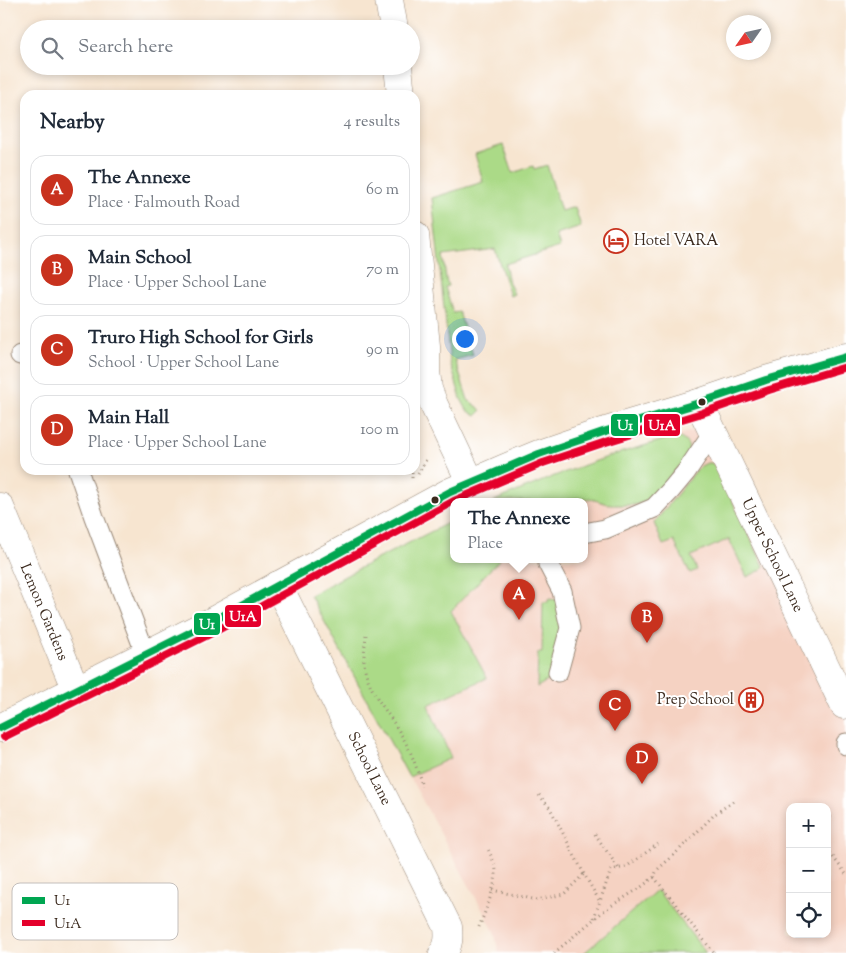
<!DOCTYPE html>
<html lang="en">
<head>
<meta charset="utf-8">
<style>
	body { margin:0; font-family:"Sorts Mill Goudy",serif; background:#f6f6f7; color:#1f2937 }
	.controls { position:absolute; right:15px; bottom:15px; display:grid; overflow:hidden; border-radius:10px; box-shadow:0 2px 8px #0003 }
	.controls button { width:45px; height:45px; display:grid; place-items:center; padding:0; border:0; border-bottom:1px solid #e0e1e3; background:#fff; color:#1f2937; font:25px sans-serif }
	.compass { position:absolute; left:726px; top:15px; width:45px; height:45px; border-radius:50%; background:#fff; box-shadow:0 2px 8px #0003; rotate:236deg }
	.you { position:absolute; left:464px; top:338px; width:18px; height:18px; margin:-12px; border:4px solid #fff; border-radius:50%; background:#1a73e8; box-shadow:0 0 0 8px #1a73e833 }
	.badge { display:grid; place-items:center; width:32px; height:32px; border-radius:50%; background:#c8321e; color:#fff; font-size:16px; font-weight:700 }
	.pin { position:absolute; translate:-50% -41px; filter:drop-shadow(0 1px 2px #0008) }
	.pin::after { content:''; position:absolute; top:26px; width:18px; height:15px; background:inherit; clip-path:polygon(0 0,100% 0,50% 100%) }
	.popup { position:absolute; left:450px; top:498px; width:138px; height:65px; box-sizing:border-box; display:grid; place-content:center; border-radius:10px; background:#fff; filter:drop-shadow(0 1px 4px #0005); font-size:16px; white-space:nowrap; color:#747a83 }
	.popup b { font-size:19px; color:#1f2937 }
	.popup::after { content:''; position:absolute; left:50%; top:100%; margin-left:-10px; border:10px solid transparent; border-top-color:#fff }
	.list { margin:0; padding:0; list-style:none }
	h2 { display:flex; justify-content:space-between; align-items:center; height:65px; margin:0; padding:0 20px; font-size:21px }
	h2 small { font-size:16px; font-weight:400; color:#747a83 }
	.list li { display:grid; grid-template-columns:32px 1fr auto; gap:15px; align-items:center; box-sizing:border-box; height:70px; margin:0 10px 10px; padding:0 10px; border:1px solid #e0e1e3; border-radius:15px }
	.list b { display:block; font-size:19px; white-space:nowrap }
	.list p { margin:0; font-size:16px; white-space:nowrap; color:#747a83 }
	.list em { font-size:16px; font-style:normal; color:#747a83 }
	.icon { flex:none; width:28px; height:28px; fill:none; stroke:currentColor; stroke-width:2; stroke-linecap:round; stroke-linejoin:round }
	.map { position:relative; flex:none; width:846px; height:953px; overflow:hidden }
	.search { position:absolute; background:#fff; box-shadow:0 2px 8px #0003; left:20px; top:20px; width:400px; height:55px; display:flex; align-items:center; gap:12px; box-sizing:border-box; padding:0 18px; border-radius:28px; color:#747a83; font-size:19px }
	.panel { position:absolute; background:#fff; box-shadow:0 2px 8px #0003; left:20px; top:90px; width:400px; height:385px; border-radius:15px }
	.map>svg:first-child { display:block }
	.built { fill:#f5d2c2; fill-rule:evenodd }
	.green { fill:#abda87; stroke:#738252 }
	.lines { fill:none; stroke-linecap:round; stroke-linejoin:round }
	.service-casing { stroke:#987; stroke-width:21 }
	.minor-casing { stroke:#987; stroke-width:29 }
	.tertiary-casing { stroke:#987; stroke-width:29 }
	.path { stroke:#987; stroke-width:3; stroke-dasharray:1 4; stroke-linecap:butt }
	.service { stroke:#fff; stroke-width:19 }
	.minor { stroke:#fff; stroke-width:28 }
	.tertiary { stroke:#fff; stroke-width:28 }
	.bus-1-casing { stroke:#fff; stroke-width:11 }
	.bus-2-casing { stroke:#fff; stroke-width:11 }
	.bus-1 { stroke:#00a651; stroke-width:8 }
	.bus-2 { stroke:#e4002b; stroke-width:8 }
	.bus-dot { fill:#3b2a1e; stroke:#fff; stroke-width:2 }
	.labels { text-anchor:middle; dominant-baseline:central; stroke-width:4; stroke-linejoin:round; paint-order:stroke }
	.poi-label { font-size:15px; fill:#3b2a1e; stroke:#fff; text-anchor:start }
	.street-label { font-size:15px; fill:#3b2a1e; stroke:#fff }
	.key { fill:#fff; stroke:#c4bfbc; stroke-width:1 }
	.key-label { font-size:14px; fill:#3b2a1e }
	.line-badge { stroke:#fff; stroke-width:2 }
	.badge-label { font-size:14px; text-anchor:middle; font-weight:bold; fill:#fff }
</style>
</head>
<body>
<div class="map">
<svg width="846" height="953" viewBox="0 0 846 953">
	<rect width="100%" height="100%" fill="#fff"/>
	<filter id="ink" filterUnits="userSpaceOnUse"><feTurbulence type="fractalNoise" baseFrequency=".02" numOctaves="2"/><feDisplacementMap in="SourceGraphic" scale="10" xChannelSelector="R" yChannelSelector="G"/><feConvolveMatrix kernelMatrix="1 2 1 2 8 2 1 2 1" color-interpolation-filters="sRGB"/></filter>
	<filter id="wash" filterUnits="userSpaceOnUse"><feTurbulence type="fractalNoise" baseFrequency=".0096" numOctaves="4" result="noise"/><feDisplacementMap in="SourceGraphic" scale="20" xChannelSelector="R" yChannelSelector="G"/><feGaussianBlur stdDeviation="1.12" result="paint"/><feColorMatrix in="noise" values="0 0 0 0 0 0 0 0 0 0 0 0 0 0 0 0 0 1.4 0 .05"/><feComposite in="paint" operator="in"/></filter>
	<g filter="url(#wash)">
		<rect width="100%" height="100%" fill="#f7e5d0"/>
		<path class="built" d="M718 423 846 686V953H499L494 931 310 595 371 562 454 520V559H584V501H494L557 475 613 455ZM790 807H827V934H790Z"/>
		<path class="green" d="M503 145 513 173 533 166 534 169 547 165 561 211 575 207 581 227 556 235 560 247 505 264 509 283 514 294 510 296 495 249 443 256 446 279 448 286 445 287 453 313 459 312 473 355 455 360 468 400 478 407 481 411 476 416 467 410 461 399 450 362 432 198 483 182 475 154Z
			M677 436C684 440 691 444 688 453L682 463 652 497 644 502 634 505H612L591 499 576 498 560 501H494L557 475 613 455Z
			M707 463H712L716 467 764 566 761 570 747 577 729 539 691 556 697 570 690 573 674 541 663 545 654 523 699 467Z
			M454 520V559H500L451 611 487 678 428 705 451 758 409 777 310 595 371 562Z
			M548 599 559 600 563 623 552 678 537 687 538 653H542L543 602H548Z
			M657 890 706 953H584Z"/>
	</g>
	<g filter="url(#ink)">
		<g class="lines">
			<defs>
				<path id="service" d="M20 355 25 356
					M78 470 94 517 146 655
					M584 533 605 529 654 508 671 490 686 472 713 432
					M548 559V564L562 591 570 628 558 672
					M846 743V745"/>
				<g id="minor">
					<path d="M389 0 394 29"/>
					<path d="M398 66 401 95"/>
					<path d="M415 235 426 346V371L428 389 434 405 471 483"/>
					<path id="s1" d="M699 403 844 705 846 704"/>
					<path id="s2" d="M0 507 76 690"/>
					<path id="s3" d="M278 585 448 927C449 937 449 945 443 953"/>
				</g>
				<path id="tertiary" d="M0 728 211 622 450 492 505 468 539 454 603 432 699 403 766 380 846 357"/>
			</defs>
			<use href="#service" class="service-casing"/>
			<use href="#minor" class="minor-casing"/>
			<use href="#tertiary" class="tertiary-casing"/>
			<path class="path" d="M418 474 426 460
				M412 478V470
				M366 635C365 647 362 660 366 673 372 696 389 713 400 733 411 750 417 768 422 786
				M539 795 550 808 584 874 600 902
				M827 812 830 816 827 819
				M595 834 619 869
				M827 849 846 874
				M654 877 714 953
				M492 890 537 900 564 894 584 874
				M594 918 611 870 626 867 658 844
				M479 927C484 915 496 885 496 872 496 865 491 856 488 849
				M554 953 606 909 640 888 654 877 657 870 675 854 715 814 735 800"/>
			<use href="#service" class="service"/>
			<use href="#minor" class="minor"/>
			<use href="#tertiary" class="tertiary"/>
			<defs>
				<path id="bus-1" d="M0 728 211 622 450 492 539 454 603 432 699 403 766 380 846 357"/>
				<path id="bus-2" d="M4 737 216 631 454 501 543 463 606 442 702 413 769 390 846 367"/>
			</defs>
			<use href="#bus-1" class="bus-1-casing"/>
			<use href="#bus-2" class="bus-2-casing"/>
			<use href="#bus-1" class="bus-1"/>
			<use href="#bus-2" class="bus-2"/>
		</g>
	</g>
	<defs>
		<symbol id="hotel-ring" viewBox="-11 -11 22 22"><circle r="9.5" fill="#fff" stroke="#c8321e" stroke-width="1.5"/><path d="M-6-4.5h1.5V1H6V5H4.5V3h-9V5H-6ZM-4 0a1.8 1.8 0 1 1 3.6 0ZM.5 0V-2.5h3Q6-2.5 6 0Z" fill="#c8321e"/></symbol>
		<symbol id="building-ring" viewBox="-11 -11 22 22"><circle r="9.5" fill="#fff" stroke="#c8321e" stroke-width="1.5"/><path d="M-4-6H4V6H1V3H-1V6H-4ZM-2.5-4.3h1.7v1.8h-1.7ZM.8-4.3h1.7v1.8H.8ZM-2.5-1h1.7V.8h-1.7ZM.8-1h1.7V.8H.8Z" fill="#c8321e"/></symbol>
	</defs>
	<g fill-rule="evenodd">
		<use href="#hotel-ring" x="602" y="227" width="28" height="28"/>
		<use href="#building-ring" x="737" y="686" width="28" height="28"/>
	</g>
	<g class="bus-dot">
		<circle cx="702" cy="402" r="4.5"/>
		<circle cx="435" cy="500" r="4.5"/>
	</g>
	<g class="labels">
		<g class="poi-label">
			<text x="634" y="241">Hotel VARA</text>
			<text x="734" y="700" text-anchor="end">Prep School</text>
		</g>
		<g class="street-label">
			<text stroke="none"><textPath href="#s1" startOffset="169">Upper School Lane</textPath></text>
			<text stroke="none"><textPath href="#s2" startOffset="114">Lemon Gardens</textPath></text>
			<text stroke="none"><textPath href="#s3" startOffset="205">School Lane</textPath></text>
		</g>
	</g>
	<rect x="12" y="883" width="166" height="57" rx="8" class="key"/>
	<rect x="22" y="897" width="23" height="7" fill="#00a651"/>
	<rect x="22" y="920" width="23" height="6" fill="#e4002b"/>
	<g class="key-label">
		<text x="54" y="905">U1</text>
		<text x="54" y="928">U1A</text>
	</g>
	<g class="line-badge">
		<rect x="643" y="413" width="38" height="24" rx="5" fill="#e4002b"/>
		<rect x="610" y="413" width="29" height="24" rx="5" fill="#00a651"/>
		<rect x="224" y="604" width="38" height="24" rx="5" fill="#e4002b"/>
		<rect x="193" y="612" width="28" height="24" rx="5" fill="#00a651"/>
	</g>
	<g class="badge-label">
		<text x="662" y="430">U1A</text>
		<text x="625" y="430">U1</text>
		<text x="243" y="621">U1A</text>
		<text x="207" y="629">U1</text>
	</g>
</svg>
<div class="controls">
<button>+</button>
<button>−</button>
<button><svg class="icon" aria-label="locate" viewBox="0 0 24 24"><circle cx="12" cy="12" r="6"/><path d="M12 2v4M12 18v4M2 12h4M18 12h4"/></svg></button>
</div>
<svg class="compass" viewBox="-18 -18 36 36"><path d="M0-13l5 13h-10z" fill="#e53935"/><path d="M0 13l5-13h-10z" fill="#747a83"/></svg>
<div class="you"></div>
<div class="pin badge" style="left:519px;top:620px">A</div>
<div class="popup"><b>The Annexe</b>Place</div>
<div class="pin badge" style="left:647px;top:643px">B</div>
<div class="pin badge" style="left:615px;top:731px">C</div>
<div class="pin badge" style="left:642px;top:784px">D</div>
<div class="search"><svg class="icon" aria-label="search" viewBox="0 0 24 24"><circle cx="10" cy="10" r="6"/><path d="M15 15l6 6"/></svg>Search here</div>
<section class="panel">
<h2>Nearby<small>4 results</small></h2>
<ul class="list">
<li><span class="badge">A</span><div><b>The Annexe</b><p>Place · Falmouth Road</p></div><em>60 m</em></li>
<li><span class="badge">B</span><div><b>Main School</b><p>Place · Upper School Lane</p></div><em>70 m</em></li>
<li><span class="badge">C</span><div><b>Truro High School for Girls</b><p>School · Upper School Lane</p></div><em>90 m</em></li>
<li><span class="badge">D</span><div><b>Main Hall</b><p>Place · Upper School Lane</p></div><em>100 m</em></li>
</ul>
</section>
</div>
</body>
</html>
